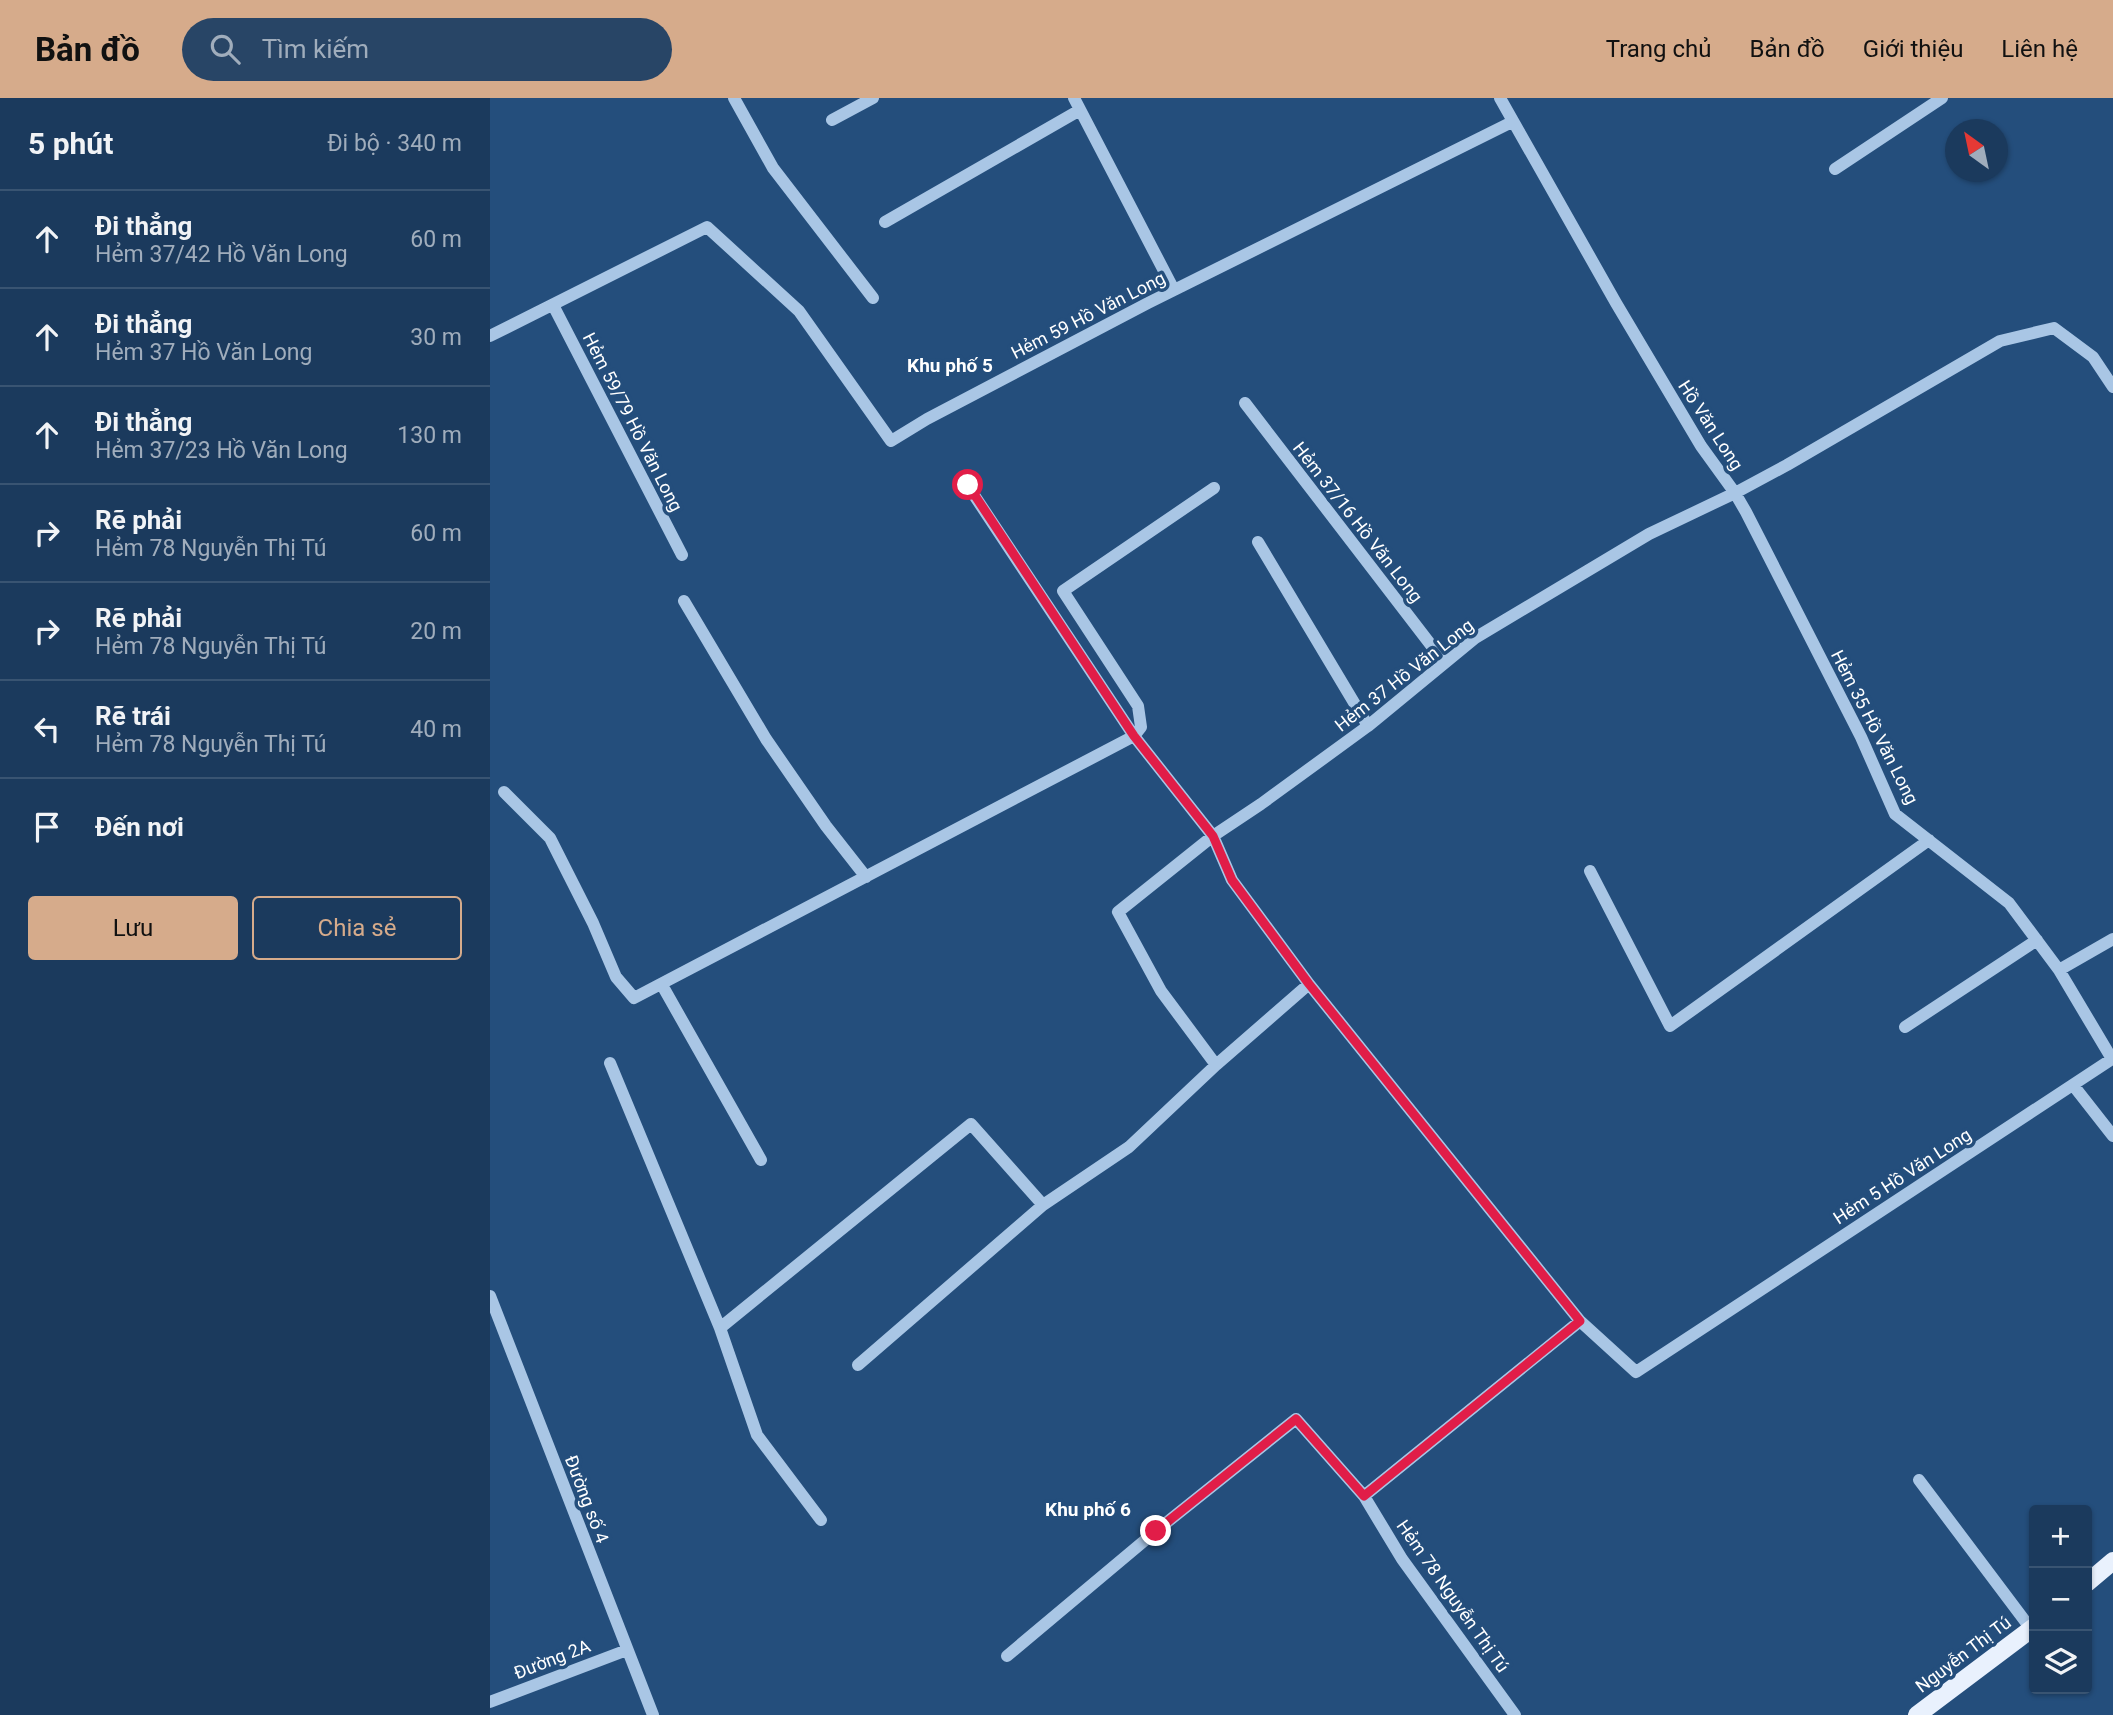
<!DOCTYPE html>
<html lang="vi">
<head>
<meta charset="utf-8">
<style>
	body { margin:0; font-family:Roboto,sans-serif; background:#284566; color:#f1f3f6 }
	.controls { position:absolute; right:21px; bottom:21px; display:grid; overflow:hidden; border-radius:7px; box-shadow:0 2px 5px #0004 }
	.controls button { width:63px; height:63px; display:grid; place-items:center; padding:0; border:0; border-bottom:2px solid #395472; background:#1b3a5d; color:#f1f3f6; font:35px sans-serif }
	.compass { position:absolute; left:1455px; top:21px; width:63px; height:63px; border-radius:50%; background:#1b3a5d; box-shadow:0 2px 5px #0004; rotate:327deg }
	.stop { position:absolute; width:21px; height:21px; margin:-16px; border:5px solid #e11d48; border-radius:50%; background:#fff }
	.stop.end { background:#e11d48; border-color:#fff; box-shadow:0 2px 7px #0008 }
	.list { margin:0; padding:0; list-style:none }
	h2 { display:flex; justify-content:space-between; align-items:center; height:91px; margin:0; padding:0 28px; font-size:30px }
	h2 small { font-size:23px; font-weight:400; color:#a0adbc }
	.list li { display:grid; grid-template-columns:46px 1fr auto; gap:21px; align-items:center; box-sizing:border-box; height:98px; padding:0 28px; border-top:2px solid #395472 }
	.list b { display:block; font-size:26px; white-space:nowrap }
	.list p { margin:0; font-size:23px; white-space:nowrap; color:#a0adbc }
	.list em { font-size:23px; font-style:normal; color:#a0adbc }
	.actions { display:flex; gap:14px; padding:21px 28px }
	.actions a { flex:1; padding:16px 0; border:2px solid #d6ab8b; border-radius:7px; text-align:center; font-size:24px; color:#d6ab8b }
	.actions .main { background:#d6ab8b; color:#111 }
	.icon { flex:none; width:38px; height:38px; fill:none; stroke:currentColor; stroke-width:2; stroke-linecap:round; stroke-linejoin:round }
	.map { position:relative; flex:none; width:1623px; height:1617px; overflow:hidden }
	header { display:flex; align-items:center; gap:42px; box-sizing:border-box; height:98px; padding:0 35px; background:#d6ab8b; color:#111 }
	header strong { font-size:33px }
	nav { display:flex; gap:38px; margin-inline-start:auto; font-size:24px }
	.search { width:490px; height:63px; background:#284566; display:flex; align-items:center; gap:18px; box-sizing:border-box; padding:0 24px; border-radius:38px; color:#a0adbc; font-size:26px }
	main { display:flex }
	aside { flex:1; background:#1b3a5d }
	.map>svg:first-child { display:block }
	.lines { fill:none; stroke-linecap:round; stroke-linejoin:round }
	.minor { stroke:#a9c6e5; stroke-width:12 }
	.major { stroke:#e9f1fd; stroke-width:18 }
	.route { stroke:#e11d48; stroke-width:9 }
	.labels { text-anchor:middle; dominant-baseline:central; stroke-width:7; stroke-linejoin:round; paint-order:stroke }
	.street-label { font-size:18px; fill:#fff; stroke:#244e7c }
	.neighbourhood-label { font-size:19px; font-weight:bold; fill:#fff; stroke:#244e7c }
</style>
</head>
<body>
<header>
<strong>Bản đồ</strong>
<div class="search"><svg class="icon" aria-label="search" viewBox="0 0 24 24"><circle cx="10" cy="10" r="6"/><path d="M15 15l6 6"/></svg>Tìm kiếm</div>
<nav><a>Trang chủ</a><a>Bản đồ</a><a>Giới thiệu</a><a>Liên hệ</a></nav>
</header>
<main>
<aside>
<h2>5 phút<small>Đi bộ · 340 m</small></h2>
<ul class="list">
<li><svg class="icon" aria-label="ahead" viewBox="0 0 24 24"><path d="M12 20V5M6 11l6-6 6 6"/></svg><div><b>Đi thẳng</b><p>Hẻm 37/42 Hồ Văn Long</p></div><em>60 m</em></li>
<li><svg class="icon" aria-label="ahead" viewBox="0 0 24 24"><path d="M12 20V5M6 11l6-6 6 6"/></svg><div><b>Đi thẳng</b><p>Hẻm 37 Hồ Văn Long</p></div><em>30 m</em></li>
<li><svg class="icon" aria-label="ahead" viewBox="0 0 24 24"><path d="M12 20V5M6 11l6-6 6 6"/></svg><div><b>Đi thẳng</b><p>Hẻm 37/23 Hồ Văn Long</p></div><em>130 m</em></li>
<li><svg class="icon" aria-label="right" viewBox="0 0 24 24"><path d="M7 20v-9h11M14 6l5 5-5 5"/></svg><div><b>Rẽ phải</b><p>Hẻm 78 Nguyễn Thị Tú</p></div><em>60 m</em></li>
<li><svg class="icon" aria-label="right" viewBox="0 0 24 24"><path d="M7 20v-9h11M14 6l5 5-5 5"/></svg><div><b>Rẽ phải</b><p>Hẻm 78 Nguyễn Thị Tú</p></div><em>20 m</em></li>
<li><svg class="icon" aria-label="left" viewBox="0 0 24 24"><path d="M17 20v-9H6M10 6l-5 5 5 5"/></svg><div><b>Rẽ trái</b><p>Hẻm 78 Nguyễn Thị Tú</p></div><em>40 m</em></li>
<li><svg class="icon" aria-label="arrive" viewBox="0 0 24 24"><path d="M6 21V4h12l-3 4 3 4H6"/></svg><div><b>Đến nơi</b></div></li>
</ul>
<div class="actions"><a class="main">Lưu</a><a>Chia sẻ</a></div>
</aside>
<div class="map">
<svg width="1623" height="1617" viewBox="0 0 1623 1617">
	<rect width="100%" height="100%" fill="#244e7c"/>
	<g class="lines">
		<path class="minor" d="M244 0 283 70 383 200
			M584 0 684 192
			M342 22 383 0
			M1345 71 1452 0
			M395 124 590 12
			M63 207 192 457
			M0 238 217 129 309 213 401 343 437 321 658 205 1022 24
			M755 305 954 564
			M478 388 644 638 723 738 742 782 819 886 1090 1223 1146 1274 1622 961 1569 872 1519 805 1405 716 1371 639 1256 414 1245 395 1211 348 1126 205 1010 0
			M768 444 878 628
			M194 503 276 641 336 728 376 779
			M14 694 60 740 103 825 126 879 144 900 644 638 651 629 648 608 573 493 724 390
			M1100 773 1180 928 1439 742
			M1569 872 1623 841
			M172 887 271 1062
			M1415 929 1547 842
			M120 965 230 1230 267 1337 331 1422
			M726 967 671 893 628 814 723 738 771 706 878 628 985 540 1159 436 1245 395 1297 367 1510 243 1564 230 1603 259 1623 289
			M1583 987 1623 1038
			M0 1198 163 1617
			M230 1230 481 1026 553 1107 639 1049 726 967 819 886
			M368 1267 553 1107
			M1429 1382 1541 1531
			M874 1398 1090 1223
			M517 1558 666 1433 806 1321 874 1398 912 1461 1025 1617
			M0 1604 137 1552"/>
		<path class="major" d="M1597 1485 1623 1463
			M1427 1617 1544 1529"/>
	</g>
	<g class="lines">
		<path class="route" d="M478 387 644 638 723 738 742 782 819 886 1090 1223 874 1398 806 1321 666 1433"/>
	</g>
	<g class="labels">
		<g class="street-label">
			<text transform="translate(598 217) rotate(-27)">Hẻm 59 Hồ Văn Long</text>
			<text transform="translate(143 324) rotate(63)">Hẻm 59/79 Hồ Văn Long</text>
			<text transform="translate(1221 327) rotate(57)">Hồ Văn Long</text>
			<text transform="translate(868 424) rotate(52)">Hẻm 37/16 Hồ Văn Long</text>
			<text transform="translate(914 577) rotate(-38)">Hẻm 37 Hồ Văn Long</text>
			<text transform="translate(1385 629) rotate(63)">Hẻm 35 Hồ Văn Long</text>
			<text transform="translate(1412 1078) rotate(-33)">Hẻm 5 Hồ Văn Long</text>
			<text transform="translate(97 1401) rotate(69)">Đường số 4</text>
			<text transform="translate(963 1498) rotate(55)">Hẻm 78 Nguyễn Thị Tú</text>
			<text transform="translate(1473 1556) rotate(-37)">Nguyễn Thị Tú</text>
			<text transform="translate(62 1561) rotate(-21)">Đường 2A</text>
		</g>
		<g class="neighbourhood-label">
			<text x="460" y="267">Khu phố 5</text>
			<text x="598" y="1411">Khu phố 6</text>
		</g>
	</g>
</svg>
<div class="controls">
<button>+</button>
<button>−</button>
<button><svg class="icon" aria-label="layers" viewBox="0 0 24 24"><path d="M12 4l9 5-9 5-9-5zM3 14l9 5 9-5"/></svg></button>
</div>
<svg class="compass" viewBox="-18 -18 36 36"><path d="M0-13l5 13h-10z" fill="#e53935"/><path d="M0 13l5-13h-10z" fill="#a0adbc"/></svg>
<div class="stop" style="left:478px;top:387px"></div>
<div class="stop end" style="left:666px;top:1433px"></div>
</div>
</main>
</body>
</html>
